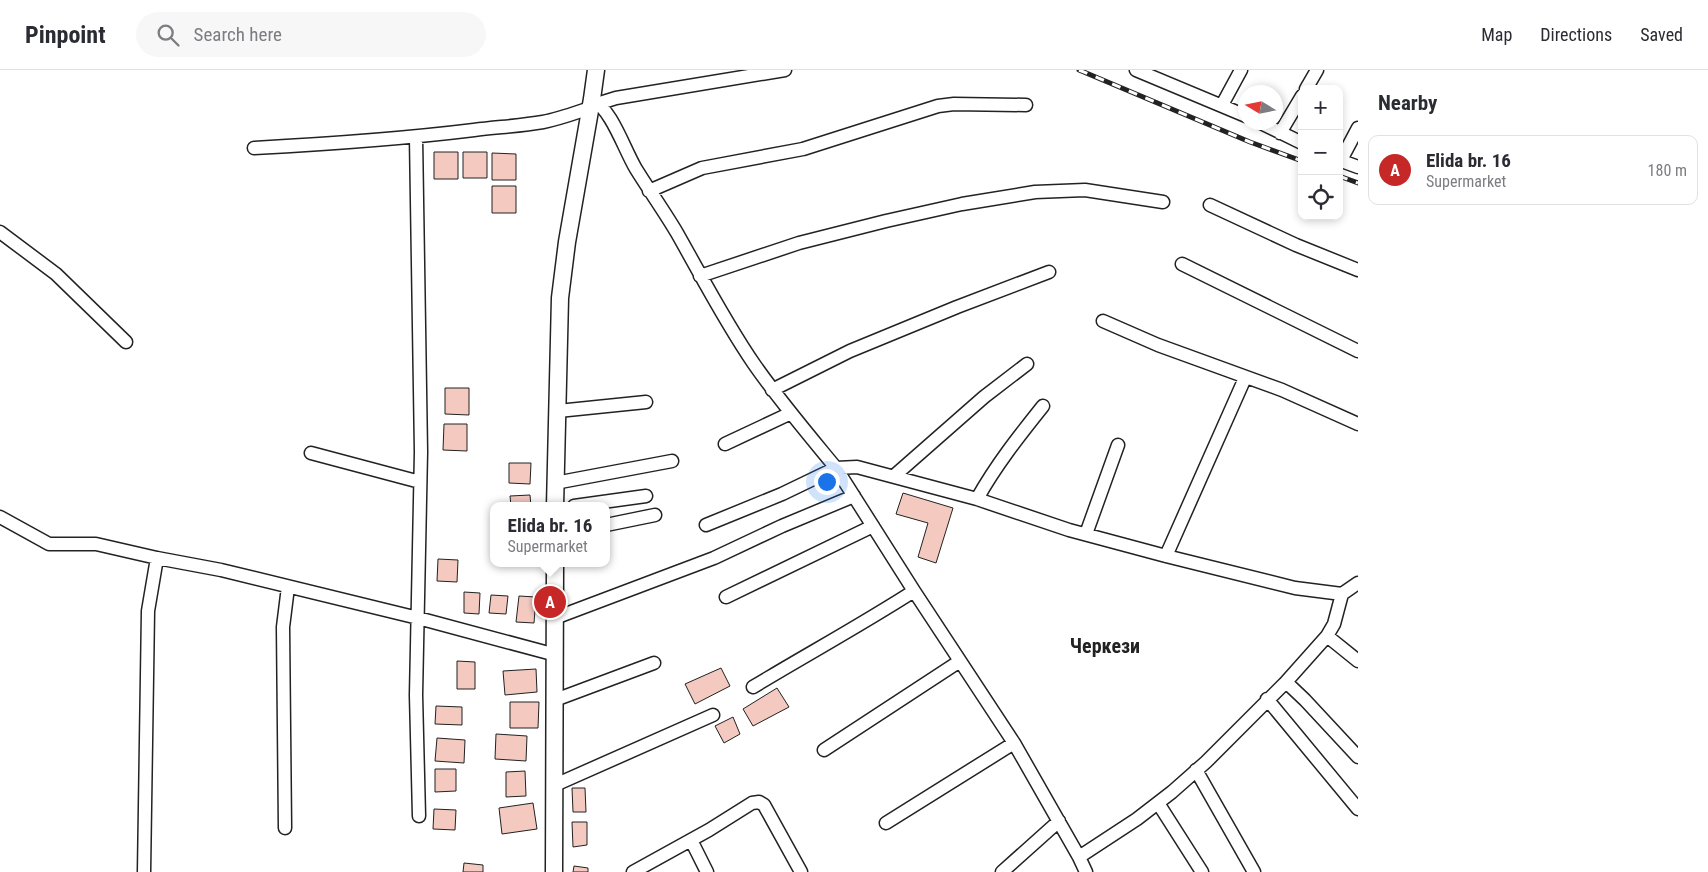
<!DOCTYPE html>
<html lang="en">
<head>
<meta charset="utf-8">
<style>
	body { margin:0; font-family:"Roboto Condensed",sans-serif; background:#f7f7f7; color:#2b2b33 }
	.controls { position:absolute; right:15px; top:15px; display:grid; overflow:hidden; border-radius:10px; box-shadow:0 2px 8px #0003 }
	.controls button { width:45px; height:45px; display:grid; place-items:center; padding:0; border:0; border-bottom:1px solid #e1e1e2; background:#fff; color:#2b2b33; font:25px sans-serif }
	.compass { position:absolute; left:1238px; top:15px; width:45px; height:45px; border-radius:50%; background:#fff; box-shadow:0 2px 8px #0003; rotate:280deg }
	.you { position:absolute; left:826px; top:411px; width:18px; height:18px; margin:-12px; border:4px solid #fff; border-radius:50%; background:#1a73e8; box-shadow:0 0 0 8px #1a73e833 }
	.badge { display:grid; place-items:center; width:32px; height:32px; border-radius:50%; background:#c62828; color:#fff; font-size:16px; font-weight:700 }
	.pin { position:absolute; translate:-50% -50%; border:2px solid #fff; box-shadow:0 1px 5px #0006 }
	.popup { position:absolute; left:490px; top:432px; width:120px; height:65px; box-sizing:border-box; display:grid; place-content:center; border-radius:10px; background:#fff; filter:drop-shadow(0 1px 4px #0005); font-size:16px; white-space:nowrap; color:#7c7c81 }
	.popup b { font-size:19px; color:#2b2b33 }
	.popup::after { content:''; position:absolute; left:50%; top:100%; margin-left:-10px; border:10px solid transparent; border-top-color:#fff }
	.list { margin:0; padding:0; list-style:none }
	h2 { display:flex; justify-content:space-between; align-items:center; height:65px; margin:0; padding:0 20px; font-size:21px }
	h2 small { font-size:16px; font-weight:400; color:#7c7c81 }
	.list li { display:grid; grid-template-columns:32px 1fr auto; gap:15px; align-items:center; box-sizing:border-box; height:70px; margin:0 10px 10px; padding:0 10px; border:1px solid #e1e1e2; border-radius:10px }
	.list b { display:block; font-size:19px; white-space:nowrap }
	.list p { margin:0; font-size:16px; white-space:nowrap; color:#7c7c81 }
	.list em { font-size:16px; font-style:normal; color:#7c7c81 }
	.icon { flex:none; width:28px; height:28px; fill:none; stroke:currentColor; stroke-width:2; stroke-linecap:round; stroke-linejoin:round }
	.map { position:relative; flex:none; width:1358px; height:802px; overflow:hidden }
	header { display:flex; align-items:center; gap:30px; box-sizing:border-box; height:70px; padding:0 25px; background:#fff; border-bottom:1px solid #e1e1e2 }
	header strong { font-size:24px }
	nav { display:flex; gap:28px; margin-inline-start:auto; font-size:18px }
	.search { width:350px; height:45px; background:#f7f7f7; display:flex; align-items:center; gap:12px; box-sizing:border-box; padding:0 18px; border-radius:28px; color:#7c7c81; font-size:19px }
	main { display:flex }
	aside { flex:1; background:#fff }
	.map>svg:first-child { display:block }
	.building { fill:#f3c9c0; stroke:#222 }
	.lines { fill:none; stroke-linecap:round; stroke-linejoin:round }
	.minor-casing { stroke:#222; stroke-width:15 }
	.major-casing { stroke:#222; stroke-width:19 }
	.minor { stroke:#fff; stroke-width:12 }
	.major { stroke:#fff; stroke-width:16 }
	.rail-casing { stroke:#222; stroke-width:5 }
	.rail { stroke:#fff; stroke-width:3; stroke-dasharray:9; stroke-linecap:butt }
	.labels { text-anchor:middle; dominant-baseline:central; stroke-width:4; stroke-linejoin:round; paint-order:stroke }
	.quarter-label { font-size:20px; font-weight:bold; fill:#222; stroke:#fff }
</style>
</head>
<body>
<header>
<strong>Pinpoint</strong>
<div class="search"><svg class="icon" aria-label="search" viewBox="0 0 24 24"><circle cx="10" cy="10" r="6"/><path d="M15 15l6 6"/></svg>Search here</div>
<nav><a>Map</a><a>Directions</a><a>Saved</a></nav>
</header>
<main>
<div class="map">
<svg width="1358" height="802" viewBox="0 0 1358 802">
	<rect width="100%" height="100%" fill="#fff"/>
	<path class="building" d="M434 82H458V109H434Z
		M463 82H487V108H463Z
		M492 83 516 84V110H492Z
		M492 116H516V143H492Z
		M445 318H469V345L445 344Z
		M444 354H467V381L443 380Z
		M509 393H531L530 414 509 413Z
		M903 423 953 438 936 493 918 487 928 453 896 444Z
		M530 425 531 436H511L510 426Z
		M438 489 458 490 457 512 437 511Z
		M464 522 480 523 479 544 464 543Z
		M491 525 508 526 506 544 489 543Z
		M519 526 536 527 534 553 516 552Z
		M457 591 475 592V619H457Z
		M721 598 730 616 695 634 685 614Z
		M536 599 537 622 505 625 503 601Z
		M777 618 789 637 753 656 743 639Z
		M510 632H539L538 658H510Z
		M436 636 462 637V655L435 654Z
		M733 647 740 664 724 673 715 656Z
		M496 664 527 666 526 691 495 689Z
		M437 668 465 670 464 693 435 691Z
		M435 699H456V721L435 722Z
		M525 701 526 726 506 727V702Z
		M572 718H585L586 742H573Z
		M533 733 537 759 502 764 499 738Z
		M434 739 456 740 455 760 433 759Z
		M572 752H587V775L573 777Z
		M464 793 483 795V802H463Z
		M574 796 588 798V802H573Z"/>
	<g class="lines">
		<defs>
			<path id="minor" d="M1136 0 1246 46
				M1306 19 1317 0
				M592 29C612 40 624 79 636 99 649 120 664 141 677 163 702 207 725 252 754 294 779 330 808 364 836 398L857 397 977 429 1069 460 1166 486 1295 518 1342 524 1358 513
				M600 33 616 28 785 0
				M1222 35 1241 0
				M1259 52 1302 73
				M1280 63 1302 26
				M416 67 421 382 416 625 419 746
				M254 78C328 74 401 69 474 60 497 57 520 56 543 52 559 49 575 43 590 38
				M1339 90 1358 97
				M1341 90 1358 58
				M649 121 702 98 803 79 938 36 954 34 1026 35
				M1210 135 1296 175 1358 200
				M0 162 56 204 126 272
				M1182 194 1358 281
				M700 206 799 173 886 151 962 134 1035 122 1085 120 1163 132
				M1103 251 1158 275 1282 320 1358 354
				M772 320 850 281 957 237 1049 202
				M558 341 646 332
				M725 374 791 343
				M311 383 420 412
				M894 406 984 327 1027 294
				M555 413 672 391
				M977 429C996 395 1019 366 1043 336
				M574 436 646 426
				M0 447 49 474H96L157 488 221 500 418 548 556 585
				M606 455 655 445
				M706 455 782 424 836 398 914 521 1014 673 1079 787 1137 749 1172 722 1206 692 1286 612 1327 566 1334 554 1342 524
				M1086 464 1118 375
				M1166 486 1245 308
				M726 527 873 456
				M555 548 714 488 782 456 854 426
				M1327 566 1358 591
				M1286 612 1305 630 1358 687
				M753 617C806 585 861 555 914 521
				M1267 629 1358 739
				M555 630 654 593
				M824 680 960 591
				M1196 700 1254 802
				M555 715 713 645
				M1158 733 1202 802
				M886 753 1014 673
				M285 758 283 557 288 517
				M691 770 707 802
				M1079 787 1086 802
				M144 802 148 541 157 488
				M633 802 709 760 752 733 759 732 764 735 801 802
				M1002 802 1059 751"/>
			<path id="major" d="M555 436 560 228 567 172 592 29 596 0
				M554 802 555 493"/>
		</defs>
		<use href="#minor" class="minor-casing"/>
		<use href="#major" class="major-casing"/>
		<use href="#minor" class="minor"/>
		<use href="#major" class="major"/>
		<defs>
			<path id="rail" d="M1079 0 1250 72 1302 91
				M1339 106 1358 113"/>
		</defs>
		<use href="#rail" class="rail-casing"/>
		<use href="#rail" class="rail"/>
	</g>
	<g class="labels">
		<g class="quarter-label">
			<text x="1105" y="576">Черкези</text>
		</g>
	</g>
</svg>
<div class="controls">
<button>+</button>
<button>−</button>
<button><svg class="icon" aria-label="locate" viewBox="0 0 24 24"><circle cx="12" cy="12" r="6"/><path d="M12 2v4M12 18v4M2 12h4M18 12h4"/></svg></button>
</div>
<svg class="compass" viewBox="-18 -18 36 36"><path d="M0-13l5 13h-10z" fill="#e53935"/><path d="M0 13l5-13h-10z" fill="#7c7c81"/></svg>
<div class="you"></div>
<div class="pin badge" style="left:550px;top:532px">A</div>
<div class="popup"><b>Elida br. 16</b>Supermarket</div>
</div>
<aside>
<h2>Nearby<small></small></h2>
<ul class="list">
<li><span class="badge">A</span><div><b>Elida br. 16</b><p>Supermarket</p></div><em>180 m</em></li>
</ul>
</aside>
</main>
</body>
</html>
